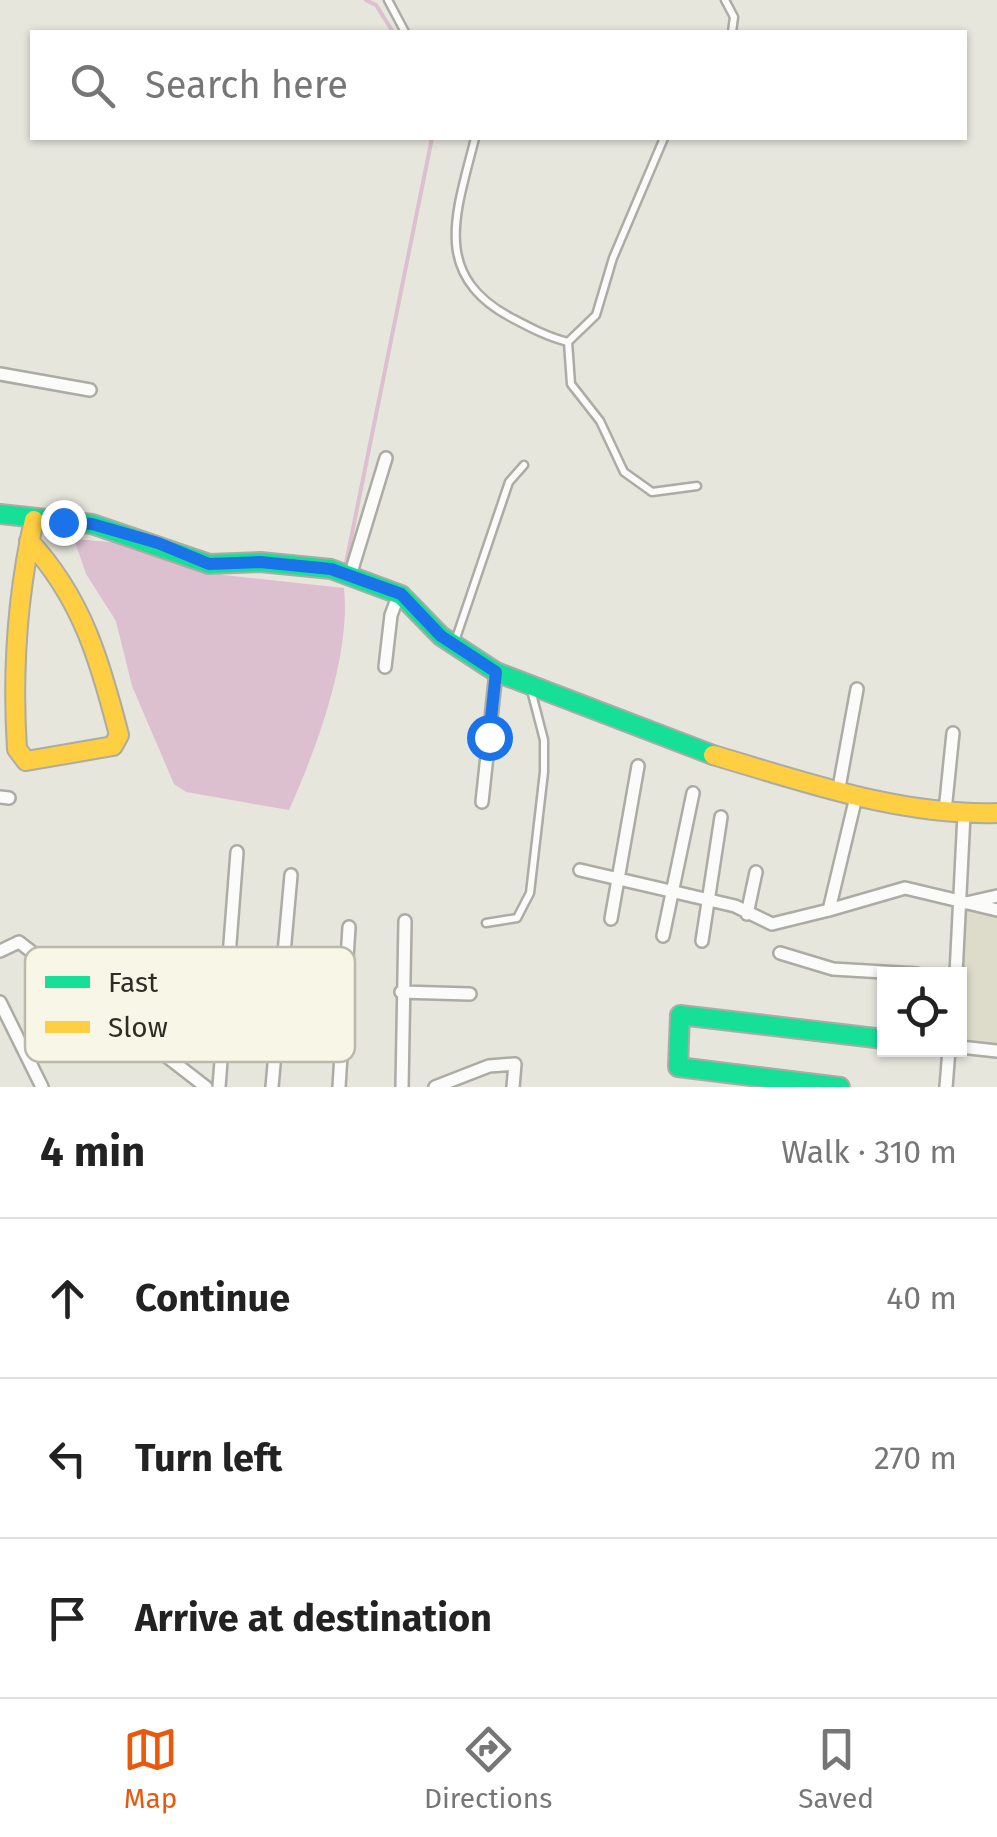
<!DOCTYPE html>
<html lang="en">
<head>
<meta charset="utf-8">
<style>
	body { margin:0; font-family:"Fira Sans",sans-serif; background:#f6f6f6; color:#222 }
	.controls { position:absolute; right:30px; bottom:30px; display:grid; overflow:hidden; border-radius:0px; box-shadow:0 2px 8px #0004 }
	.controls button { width:90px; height:90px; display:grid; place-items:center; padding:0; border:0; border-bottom:2px solid #e0e0e0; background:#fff; color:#222; font:50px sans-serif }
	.stop { position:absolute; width:30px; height:30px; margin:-22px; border:8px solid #1a73e8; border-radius:50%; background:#fff }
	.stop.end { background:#1a73e8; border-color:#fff; box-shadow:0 2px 10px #0008 }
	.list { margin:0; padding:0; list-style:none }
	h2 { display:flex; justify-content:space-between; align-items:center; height:130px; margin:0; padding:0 40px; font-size:42px }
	h2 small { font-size:32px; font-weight:400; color:#767676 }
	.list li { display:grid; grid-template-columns:65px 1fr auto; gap:30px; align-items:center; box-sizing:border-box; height:160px; padding:0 40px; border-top:2px solid #e0e0e0 }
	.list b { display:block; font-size:38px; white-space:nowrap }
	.list em { font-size:32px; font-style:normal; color:#767676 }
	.icon { flex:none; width:55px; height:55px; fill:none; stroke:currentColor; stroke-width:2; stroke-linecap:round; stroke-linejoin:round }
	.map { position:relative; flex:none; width:997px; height:1087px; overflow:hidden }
	.search { position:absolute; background:#fff; box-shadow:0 2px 8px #0004; left:30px; right:30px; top:30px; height:110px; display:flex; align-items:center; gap:25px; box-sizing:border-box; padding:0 35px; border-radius:0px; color:#767676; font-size:38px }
	.sheet { height:610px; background:#fff }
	nav { display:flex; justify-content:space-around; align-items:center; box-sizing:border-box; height:140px; border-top:2px solid #e0e0e0; background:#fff; font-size:28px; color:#767676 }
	nav a { display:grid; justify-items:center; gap:5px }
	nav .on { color:#ea580c }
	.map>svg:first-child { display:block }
	.built { fill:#dddbca }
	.water { fill:#dcc0d0 }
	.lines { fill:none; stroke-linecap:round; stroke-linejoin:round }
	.stream { stroke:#dcc0d0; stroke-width:4 }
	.lane-casing { stroke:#acaba4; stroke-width:11 }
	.street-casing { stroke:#acaba4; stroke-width:16 }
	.fast-casing { stroke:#acaba4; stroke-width:22 }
	.slow-casing { stroke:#acaba4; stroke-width:22 }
	.lane { stroke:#fbfbfa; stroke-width:6 }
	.street { stroke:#fbfbfa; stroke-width:11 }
	.fast { stroke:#16e098; stroke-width:18 }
	.slow { stroke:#ffcf43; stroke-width:18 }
	.route { stroke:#1a73e8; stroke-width:12 }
	.key { fill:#f8f6e6; stroke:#bbb9ac; stroke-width:2.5 }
	.key-label { font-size:28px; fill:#2d2c26 }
</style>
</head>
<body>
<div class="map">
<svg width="997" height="1087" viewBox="0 0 997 1087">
	<rect width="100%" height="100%" fill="#e7e6dd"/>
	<path class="built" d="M962 904 997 909V1050L960 1047Z"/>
	<path class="water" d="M74 539 135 544 223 575 344 588C351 655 317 748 289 810L186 792 174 784 132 686 116 621 86 574Z"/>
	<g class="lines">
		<path class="stream" d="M366 0 376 5 393 32
			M346 563 432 138"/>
		<defs>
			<path id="lane" d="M388 0 405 32
				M725 0 734 17 732 32
				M475 138C457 211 430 274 510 317 529 327 547 337 568 342L596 315 613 258 664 138
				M568 342 571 384 600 421 624 472 652 492 697 486
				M454 644 509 482 524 465
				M486 923 517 918 530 893 544 772V740L531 690"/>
			<path id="street" d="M0 374 90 390
				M350 576 386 458
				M385 667 391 615 399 594
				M838 793 857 689
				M0 797 9 798
				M482 802 496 672
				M945 811 953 733
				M580 870 735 906 772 924 829 910 856 797
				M966 903 997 896
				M829 910 905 888 997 910
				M747 914 756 872
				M611 919 638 766
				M663 936 693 793
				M702 941 721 817
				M0 951 19 942 206 1087
				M780 953 833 969 917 974
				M956 974 964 814
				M60 975 87 1040
				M401 992 470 994
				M0 1002 42 1087
				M960 1047 997 1051
				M219 1087 237 852
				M272 1087 291 875
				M339 1087 349 927
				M402 1087 405 921
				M435 1087 489 1066 515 1064 513 1087
				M946 1087 949 1050"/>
			<path id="fast" d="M0 514 92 524 209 564 260 562 331 569 401 595 441 636 496 672 713 755
				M840 1087 678 1067 680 1015 884 1039"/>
			<path id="slow" d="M29 541C82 598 100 661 119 735L113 746 26 761 17 749C12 671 17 596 34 520
				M713 755C805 782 900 816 997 813"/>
		</defs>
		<use href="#lane" class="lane-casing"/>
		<use href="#street" class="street-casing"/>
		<use href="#fast" class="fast-casing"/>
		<use href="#slow" class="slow-casing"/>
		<use href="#lane" class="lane"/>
		<use href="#street" class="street"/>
		<use href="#fast" class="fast"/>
		<use href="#slow" class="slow"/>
	</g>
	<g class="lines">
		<path class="route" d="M63 522 92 524 158 543 209 564 260 562 331 569 401 594 441 636 496 672 489 737"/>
	</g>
	<rect x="25" y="947" width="330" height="115" rx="15" class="key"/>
	<rect x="45" y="976" width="45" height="12" fill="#16e098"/>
	<rect x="45" y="1021" width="45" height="12" fill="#ffcf43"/>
	<g class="key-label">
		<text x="108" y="992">Fast</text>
		<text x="108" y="1037">Slow</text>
	</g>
</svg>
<div class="controls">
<button><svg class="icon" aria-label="locate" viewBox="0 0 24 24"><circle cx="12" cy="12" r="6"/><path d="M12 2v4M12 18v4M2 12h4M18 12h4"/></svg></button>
</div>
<div class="stop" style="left:489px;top:737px"></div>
<div class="stop end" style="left:63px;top:522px"></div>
<div class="search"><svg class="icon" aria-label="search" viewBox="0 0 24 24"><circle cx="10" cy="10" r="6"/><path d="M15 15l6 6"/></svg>Search here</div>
</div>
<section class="sheet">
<h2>4 min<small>Walk · 310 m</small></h2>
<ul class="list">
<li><svg class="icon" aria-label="ahead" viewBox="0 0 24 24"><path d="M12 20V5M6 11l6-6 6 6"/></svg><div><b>Continue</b></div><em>40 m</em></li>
<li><svg class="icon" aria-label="left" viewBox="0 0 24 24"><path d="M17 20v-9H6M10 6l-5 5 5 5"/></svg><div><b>Turn left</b></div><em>270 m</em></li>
<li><svg class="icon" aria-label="arrive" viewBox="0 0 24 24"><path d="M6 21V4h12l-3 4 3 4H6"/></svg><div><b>Arrive at destination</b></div></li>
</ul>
</section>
<nav>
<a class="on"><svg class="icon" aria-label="map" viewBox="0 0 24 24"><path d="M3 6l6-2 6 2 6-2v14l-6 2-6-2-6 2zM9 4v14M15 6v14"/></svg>Map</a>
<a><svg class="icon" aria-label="directions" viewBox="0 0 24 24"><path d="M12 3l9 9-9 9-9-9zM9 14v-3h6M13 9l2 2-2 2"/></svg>Directions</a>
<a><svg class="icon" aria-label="saved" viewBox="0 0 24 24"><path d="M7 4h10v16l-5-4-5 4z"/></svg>Saved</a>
</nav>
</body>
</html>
